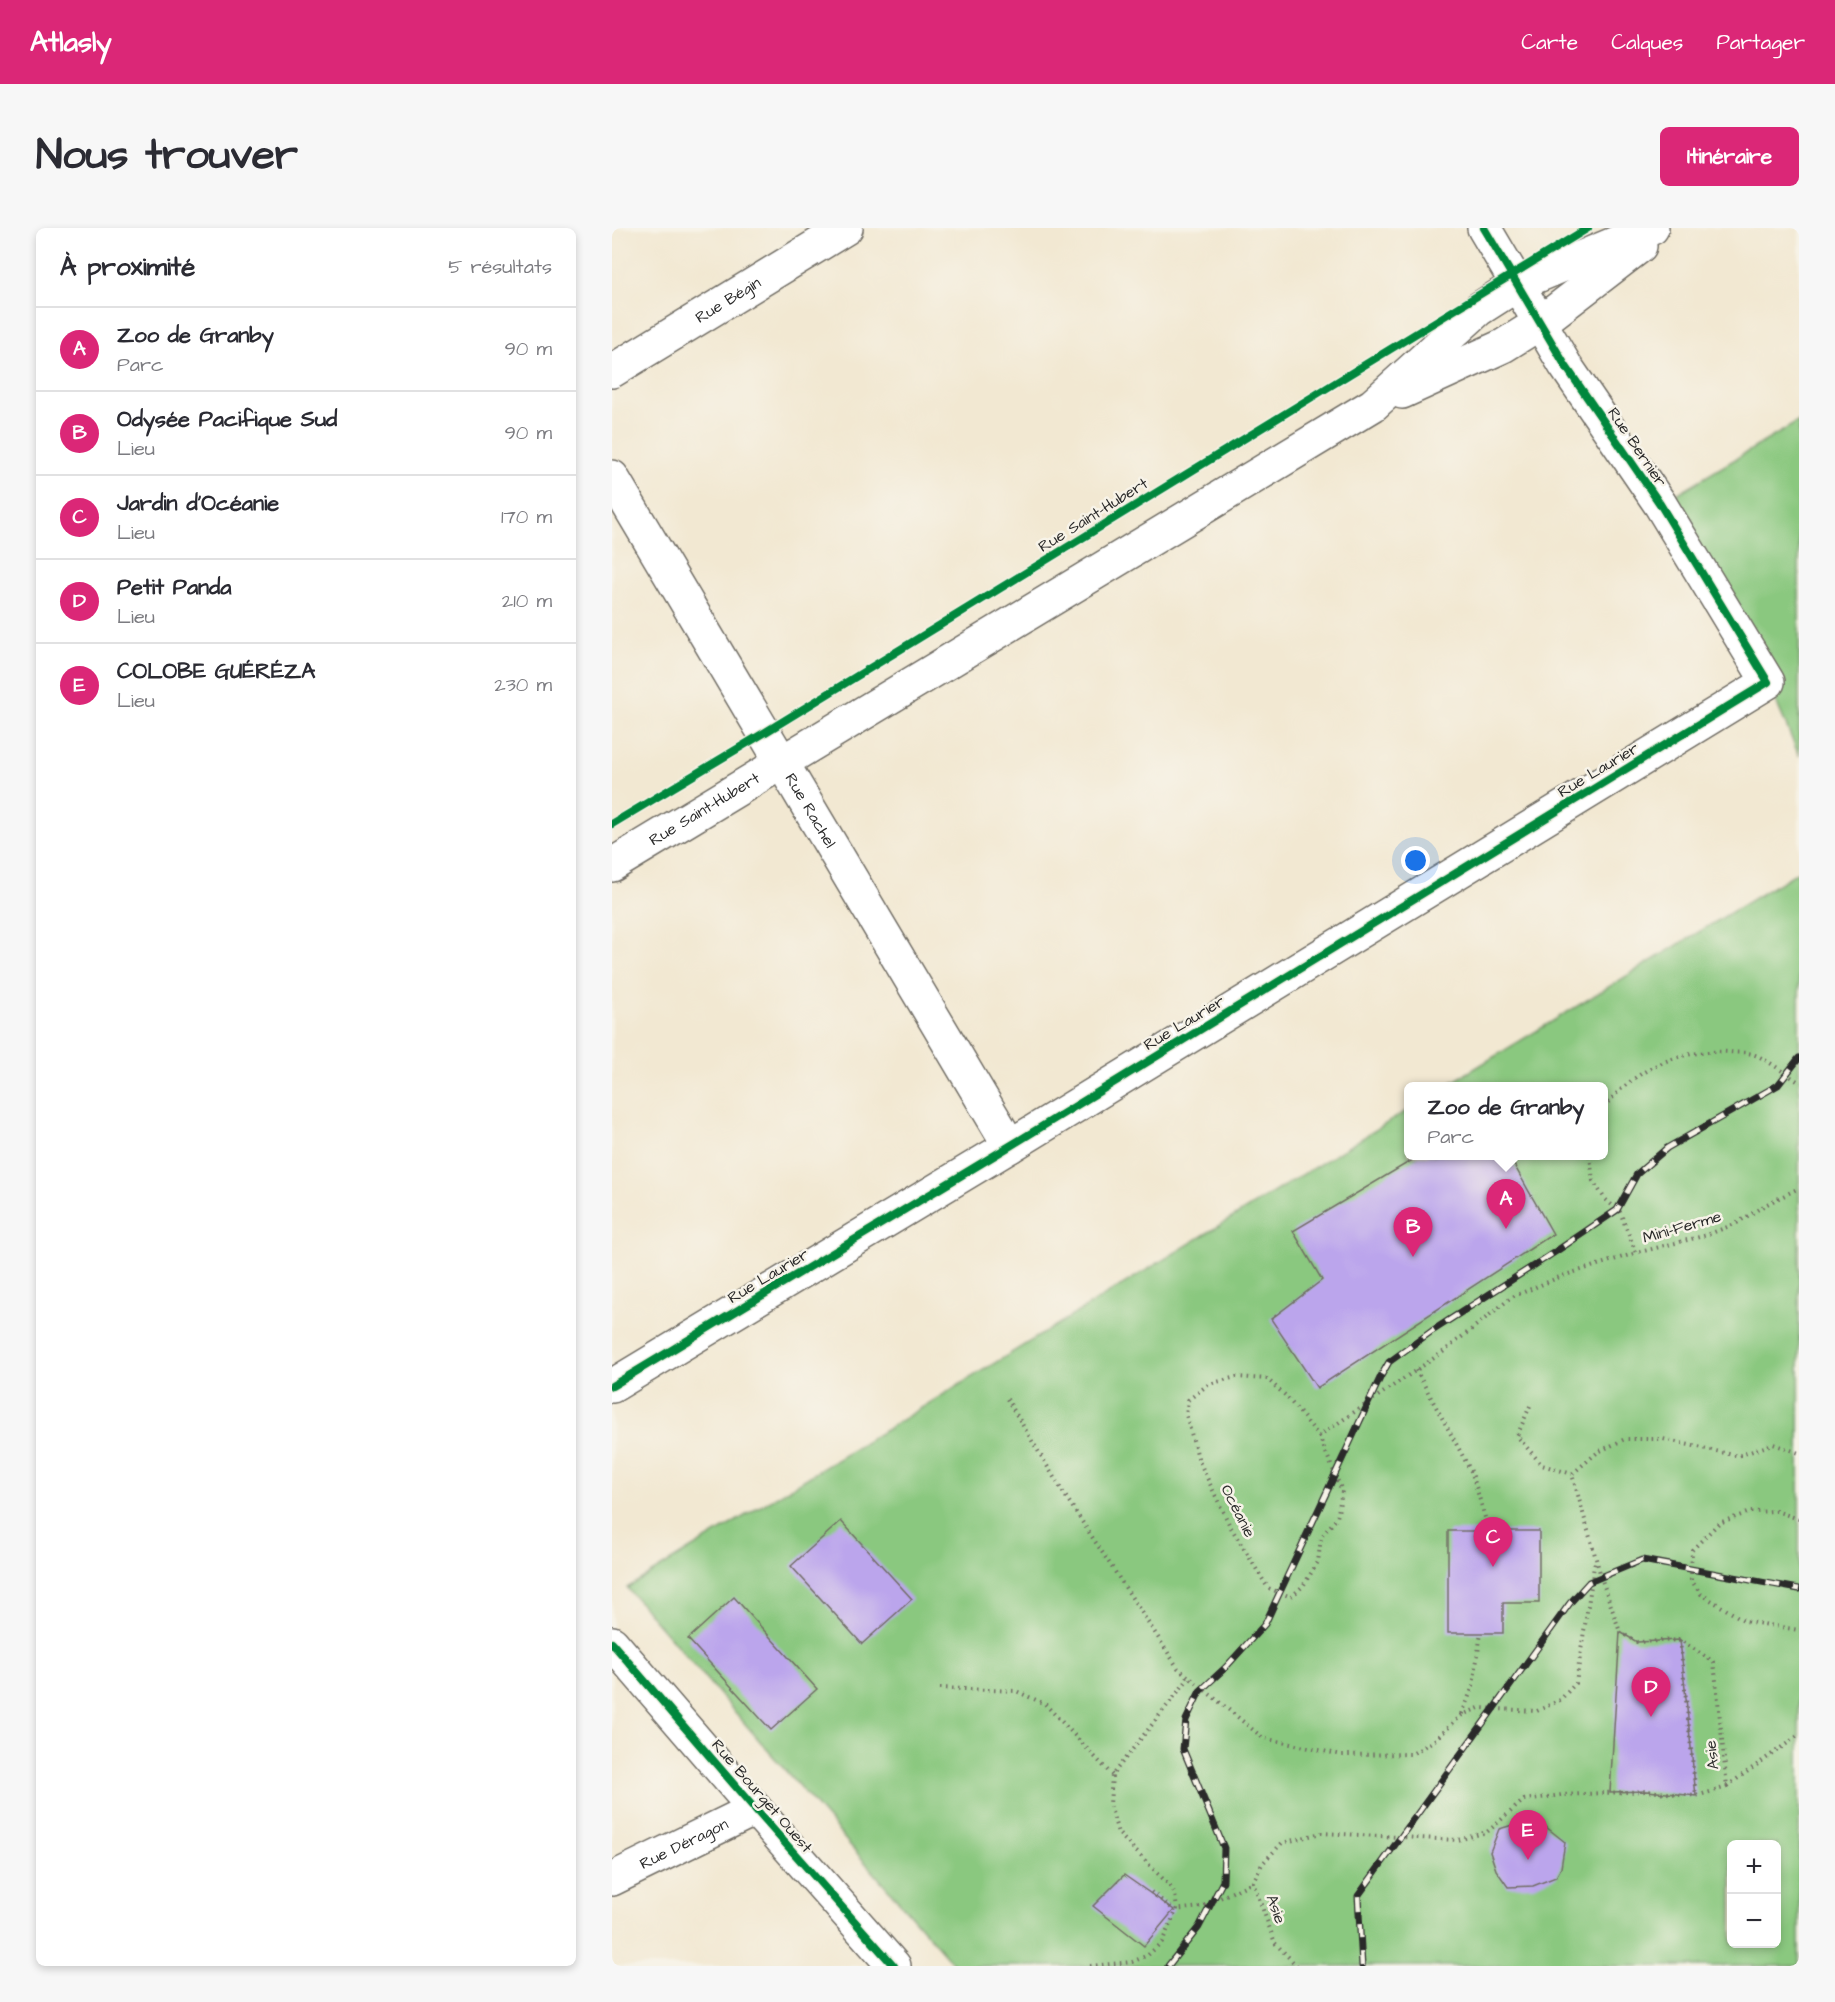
<!DOCTYPE html>
<html lang="fr">
<head>
<meta charset="utf-8">
<style>
	body { margin:0; font-family:"Architects Daughter",sans-serif; background:#f7f7f7; color:#2b2b33 }
	.controls { position:absolute; right:18px; bottom:18px; display:grid; overflow:hidden; border-radius:9px; box-shadow:0 3px 9px #0003 }
	.controls button { width:54px; height:54px; display:grid; place-items:center; padding:0; border:0; border-bottom:2px solid #e1e1e2; background:#fff; color:#2b2b33; font:30px sans-serif }
	.you { position:absolute; left:804px; top:633px; width:21px; height:21px; margin:-15px; border:4px solid #fff; border-radius:50%; background:#1a73e8; box-shadow:0 0 0 9px #1a73e833 }
	.badge { display:grid; place-items:center; width:39px; height:39px; border-radius:50%; background:#db2777; color:#fff; font-size:20px; font-weight:700 }
	.pin { position:absolute; translate:-50% -50px; filter:drop-shadow(0 2px 3px #0008) }
	.pin::after { content:''; position:absolute; top:32px; width:21px; height:18px; background:inherit; clip-path:polygon(0 0,100% 0,50% 100%) }
	.popup { position:absolute; left:792px; top:854px; width:204px; height:78px; box-sizing:border-box; display:grid; place-content:center; border-radius:9px; background:#fff; filter:drop-shadow(0 2px 4px #0005); font-size:20px; white-space:nowrap; color:#7c7c81 }
	.popup b { font-size:22px; color:#2b2b33 }
	.popup::after { content:''; position:absolute; left:50%; top:100%; margin-left:-12px; border:12px solid transparent; border-top-color:#fff }
	.list { margin:0; padding:0; list-style:none }
	h2 { display:flex; justify-content:space-between; align-items:center; height:78px; margin:0; padding:0 24px; font-size:26px }
	h2 small { font-size:20px; font-weight:400; color:#7c7c81 }
	.list li { display:grid; grid-template-columns:39px 1fr auto; gap:18px; align-items:center; box-sizing:border-box; height:84px; padding:0 24px; border-top:2px solid #e1e1e2 }
	.list b { display:block; font-size:22px; white-space:nowrap }
	.list p { margin:0; font-size:20px; white-space:nowrap; color:#7c7c81 }
	.list em { font-size:20px; font-style:normal; color:#7c7c81 }
	.map { position:relative; flex:none; width:1187px; height:1738px; overflow:hidden; border-radius:9px }
	header { display:flex; align-items:center; gap:36px; box-sizing:border-box; height:84px; padding:0 30px; background:#db2777; color:#fff }
	header strong { font-size:28px }
	nav { display:flex; gap:33px; margin-inline-start:auto; font-size:21px }
	.intro { display:flex; align-items:center; justify-content:space-between; box-sizing:border-box; height:144px; padding:0 36px }
	h1 { margin:0; font-size:42px }
	.button { padding:15px 27px; border-radius:9px; background:#db2777; color:#fff; font-size:21px; font-weight:700 }
	main { display:flex; gap:36px; padding:0 36px }
	aside { flex:1; background:#fff; border-radius:9px; box-shadow:0 3px 9px #0003 }
	.map>svg:first-child { display:block }
	.green { fill:#8ac87f; stroke:#5a7a55; stroke-width:1.5; fill-rule:evenodd }
	.building { fill:#bba5ec }
	.lines { fill:none; stroke-linecap:round; stroke-linejoin:round }
	.minor-casing { stroke:#716d65; stroke-width:36 }
	.path { stroke:#716d65; stroke-width:4; stroke-dasharray:1.5 4.5; stroke-linecap:butt }
	.minor { stroke:#fff; stroke-width:33 }
	.rail-casing { stroke:#2b2b2b; stroke-width:7 }
	.rail { stroke:#f7f3e8; stroke-width:4.5; stroke-dasharray:14; stroke-linecap:butt }
	.cycleway-casing { stroke:#f7f3e8; stroke-width:11 }
	.cycleway { stroke:#00873e; stroke-width:8 }
	.labels { text-anchor:middle; dominant-baseline:central; stroke-width:5; stroke-linejoin:round; paint-order:stroke }
	.street-label { font-size:16px; fill:#2b2b2b; stroke:#f7f3e8 }
</style>
</head>
<body>
<header>
<strong>Atlasly</strong>
<nav><a>Carte</a><a>Calques</a><a>Partager</a></nav>
</header>
<div class="intro"><h1>Nous trouver</h1><a class="button">Itinéraire</a></div>
<main>
<aside>
<h2>À proximité<small>5 résultats</small></h2>
<ul class="list">
<li><span class="badge">A</span><div><b>Zoo de Granby</b><p>Parc</p></div><em>90 m</em></li>
<li><span class="badge">B</span><div><b>Odysée Pacifique Sud</b><p>Lieu</p></div><em>90 m</em></li>
<li><span class="badge">C</span><div><b>Jardin d'Océanie</b><p>Lieu</p></div><em>170 m</em></li>
<li><span class="badge">D</span><div><b>Petit Panda</b><p>Lieu</p></div><em>210 m</em></li>
<li><span class="badge">E</span><div><b>COLOBE GUÉRÉZA</b><p>Lieu</p></div><em>230 m</em></li>
</ul>
</aside>
<div class="map">
<svg width="1187" height="1738" viewBox="0 0 1187 1738">
	<rect width="100%" height="100%" fill="#f7f3e8"/>
	<filter id="ink" filterUnits="userSpaceOnUse"><feTurbulence type="fractalNoise" baseFrequency=".0167" numOctaves="2"/><feDisplacementMap in="SourceGraphic" scale="12" xChannelSelector="R" yChannelSelector="G"/><feConvolveMatrix kernelMatrix="1 2 1 2 8 2 1 2 1" color-interpolation-filters="sRGB"/></filter>
	<filter id="wash" filterUnits="userSpaceOnUse"><feTurbulence type="fractalNoise" baseFrequency=".008" numOctaves="4" result="noise"/><feDisplacementMap in="SourceGraphic" scale="24" xChannelSelector="R" yChannelSelector="G"/><feGaussianBlur stdDeviation="1.35" result="paint"/><feColorMatrix in="noise" values="0 0 0 0 0 0 0 0 0 0 0 0 0 0 0 0 0 1.4 0 .05"/><feComposite in="paint" operator="in"/></filter>
	<g filter="url(#wash)">
		<rect width="100%" height="100%" fill="#f2e8d2"/>
		<path class="green" d="M1187 193V528L1156 454 1048 276Z
			M1187 643V1738H343L15 1360 796 882V928H992V858H834ZM1120 1616H1164V1716H1120Z"/>
		<g id="blocks">
			<path class="building" d="M807 928H897L941 1006 705 1160 659 1091 710 1052 681 1003Z
				M229 1293 300 1371 250 1416 179 1338Z
				M836 1303H927V1375H891V1405H836Z
				M122 1369 205 1461 159 1502 76 1411Z
				M1008 1404 1025 1414 1068 1412 1084 1568 1035 1563 998 1564Z
				M907 1595H929L953 1614 949 1640 944 1649 921 1658 896 1659 884 1642 878 1624 887 1601Z
				M512 1647 562 1682 532 1718 481 1678Z"/>
		</g>
	</g>
	<g filter="url(#ink)">
		<use href="#blocks" fill-opacity="0" stroke="#716d65" stroke-width="1.5"/>
		<g class="lines">
			<defs>
				<g id="minor">
					<path id="s1" d="M0 143 234 0"/>
					<path d="M790 164 891 118 928 95 1028 18"/>
					<path id="s2" d="M0 249 398 918"/>
					<path id="s3" d="M0 637 761 177 867 81 906 56 1040 0"/>
					<path d="M0 1158 398 918 1156 454 1048 276 953 137 872 0"/>
					<path d="M0 1415 143 1581 282 1738"/>
					<path id="s4" d="M0 1651 143 1581"/>
				</g>
			</defs>
			<use href="#minor" class="minor-casing"/>
			<path class="path" d="M992 879C1025 840 1066 821 1117 824 1124 825 1133 824 1140 826 1152 829 1175 847 1187 854
				M978 928 981 953 993 971 1008 984 1024 1025 1095 1007 1125 995 1153 977 1187 960
				M804 1142 860 1245 877 1303
				M395 1171 452 1266 566 1440 651 1510 730 1527 800 1526 824 1511 850 1487 867 1480 925 1483 948 1472 964 1455 983 1332
				M918 1178 905 1208 930 1237 960 1246
				M707 1208 730 1263 725 1290 709 1309 706 1334 691 1358 679 1369 656 1360 618 1298 587 1233 574 1187 576 1172 597 1156 624 1149 655 1151 674 1168 707 1208 831 1124 900 1069 950 1048 1024 1025
				M1187 1291 1164 1283 1138 1284 1107 1295 1080 1322 1079 1352 1089 1366 1133 1393 1187 1402
				M1068 1413 1084 1568
				M328 1460 404 1463 433 1476 500 1547
				M850 1486 861 1458 869 1405
				M1115 1558 1187 1507
				M539 1664 562 1682 589 1679 641 1654
				M478 1738 520 1734 536 1727 550 1714 565 1681 563 1666 557 1657 506 1605 498 1577 500 1547 577 1450
				M685 1738 663 1715 641 1654 650 1636 670 1615 709 1605 846 1612 875 1604 912 1572 950 1567 1035 1563 1084 1568 1115 1559 1102 1434 1068 1412 1025 1414 1008 1404 990 1352 960 1246 986 1224 1013 1211H1051L1126 1228 1161 1216 1187 1225"/>
			<use href="#minor" class="minor"/>
			<defs>
				<path id="rail" d="M556 1738 587 1699 611 1653 612 1620 571 1521 574 1492 588 1463 614 1439 653 1396 769 1148 777 1134 820 1103 946 1022 1005 982 1025 946 1055 920 1166 857 1187 830
					M750 1738 746 1668 958 1375 977 1354 1030 1332 1187 1361"/>
			</defs>
			<use href="#rail" class="rail-casing"/>
			<use href="#rail" class="rail"/>
			<defs>
				<path id="cycleway" d="M0 596 152 505 976 0
					M0 1158 398 918 1156 454 1048 276 953 137 872 0
					M0 1415 143 1581 282 1738"/>
			</defs>
			<use href="#cycleway" class="cycleway-casing"/>
			<use href="#cycleway" class="cycleway"/>
		</g>
	</g>
	<g class="labels">
		<g class="street-label">
			<text stroke="none"><textPath href="#s1" startOffset="136">Rue Bégin</textPath></text>
			<text transform="translate(1025 219) rotate(56)">Rue Bernier</text>
			<text transform="translate(481 287) rotate(-32)">Rue Saint-Hubert</text>
			<text transform="translate(986 542) rotate(-31)">Rue Laurier</text>
			<text stroke="none"><textPath href="#s3" startOffset="108">Rue Saint-Hubert</textPath></text>
			<text stroke="none"><textPath href="#s2" startOffset="388">Rue Rachel</textPath></text>
			<text transform="translate(572 795) rotate(-31)">Rue Laurier</text>
			<text transform="translate(1070 999) rotate(-16)">Mini-Ferme</text>
			<text transform="translate(156 1048) rotate(-31)">Rue Laurier</text>
			<text transform="translate(626 1283) rotate(63)">Océanie</text>
			<text transform="translate(1100 1527) rotate(-96)">Asie</text>
			<text transform="translate(150 1568) rotate(49)">Rue Bourget Ouest</text>
			<text stroke="none"><textPath href="#s4" startOffset="80">Rue Déragon</textPath></text>
			<text transform="translate(664 1681) rotate(70)">Asie</text>
		</g>
	</g>
</svg>
<div class="controls">
<button>+</button>
<button>−</button>
</div>
<div class="you"></div>
<div class="pin badge" style="left:894px;top:1001px">A</div>
<div class="popup"><b>Zoo de Granby</b>Parc</div>
<div class="pin badge" style="left:801px;top:1029px">B</div>
<div class="pin badge" style="left:881px;top:1339px">C</div>
<div class="pin badge" style="left:1039px;top:1489px">D</div>
<div class="pin badge" style="left:916px;top:1632px">E</div>
</div>
</main>
</body>
</html>
